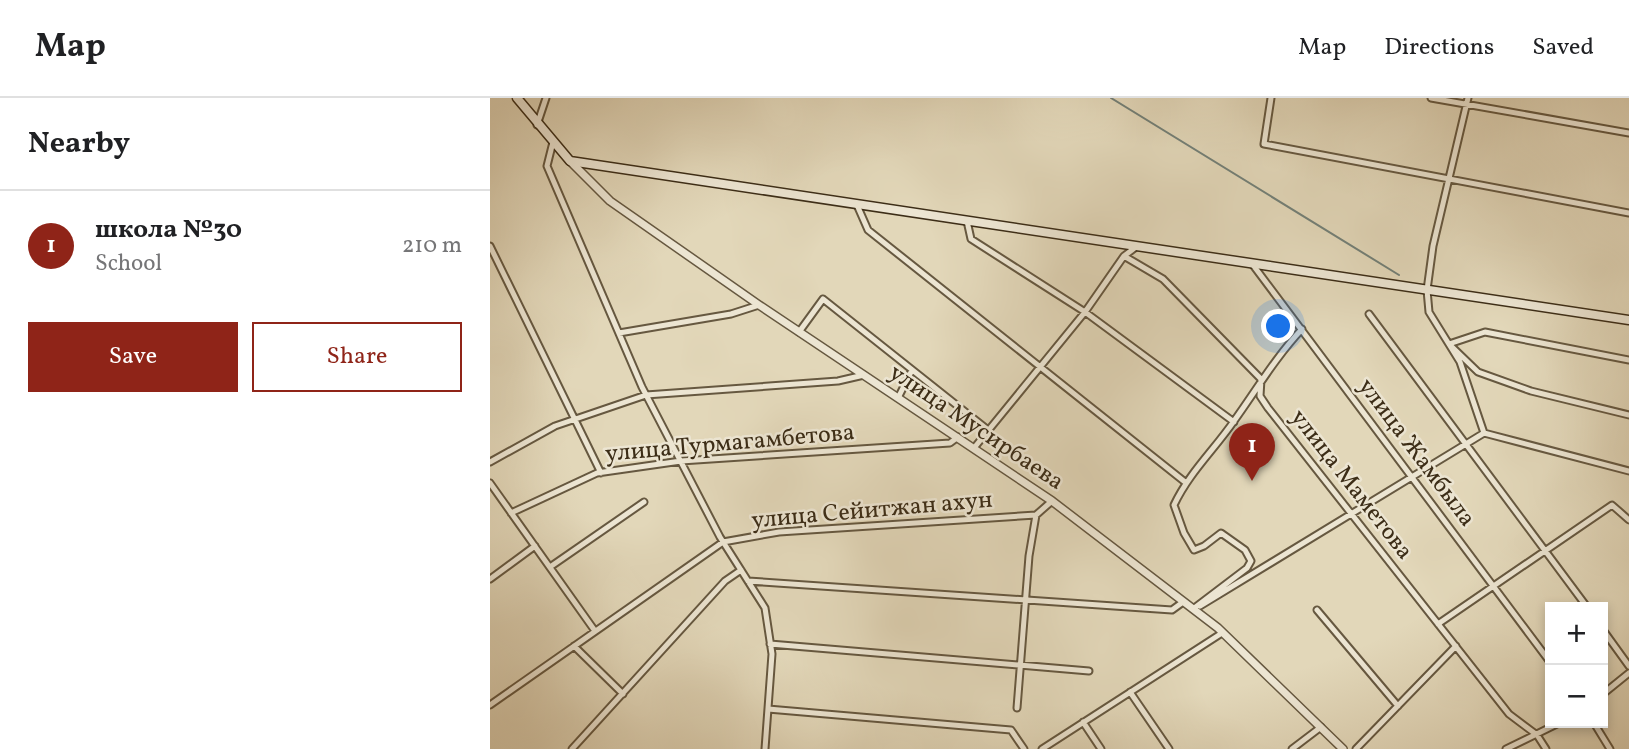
<!DOCTYPE html>
<html lang="en">
<head>
<meta charset="utf-8">
<style>
	body { margin:0; font-family:Vollkorn,serif; background:#f6f6f6; color:#202124 }
	.controls { position:absolute; right:21px; bottom:21px; display:grid; overflow:hidden; border-radius:0px; box-shadow:0 4px 10px #0003 }
	.controls button { width:63px; height:63px; display:grid; place-items:center; padding:0; border:0; border-bottom:2px solid #e0e0e0; background:#fff; color:#202124; font:35px sans-serif }
	.you { position:absolute; left:789px; top:229px; width:24px; height:24px; margin:-18px; border:5px solid #fff; border-radius:50%; background:#1a73e8; box-shadow:0 0 0 10px #1a73e833 }
	.badge { display:grid; place-items:center; width:46px; height:46px; border-radius:50%; background:#8f2418; color:#fff; font-size:23px; font-weight:700 }
	.pin { position:absolute; translate:-50% -58px; filter:drop-shadow(0 2px 4px #0008) }
	.pin::after { content:''; position:absolute; top:37px; width:24px; height:21px; background:inherit; clip-path:polygon(0 0,100% 0,50% 100%) }
	.list { margin:0; padding:0; list-style:none }
	h2 { display:flex; justify-content:space-between; align-items:center; height:91px; margin:0; padding:0 28px; font-size:30px }
	h2 small { font-size:23px; font-weight:400; color:#757577 }
	.list li { display:grid; grid-template-columns:46px 1fr auto; gap:21px; align-items:center; box-sizing:border-box; height:112px; padding:0 28px; border-top:2px solid #e0e0e0 }
	.list b { display:block; font-size:26px; white-space:nowrap }
	.list p { margin:0; font-size:23px; white-space:nowrap; color:#757577 }
	.list em { font-size:23px; font-style:normal; color:#757577 }
	.actions { display:flex; gap:14px; padding:21px 28px }
	.actions a { flex:1; padding:16px 0; border:2px solid #8f2418; border-radius:0px; text-align:center; font-size:24px; color:#8f2418 }
	.actions .main { background:#8f2418; color:#fff }
	.map { position:relative; flex:none; width:1139px; height:651px; overflow:hidden }
	header { display:flex; align-items:center; gap:42px; box-sizing:border-box; height:98px; padding:0 35px; background:#fff; border-bottom:2px solid #e0e0e0 }
	header strong { font-size:33px }
	nav { display:flex; gap:38px; margin-inline-start:auto; font-size:24px }
	main { display:flex }
	aside { flex:1; background:#fff }
	.map>svg:first-child { display:block }
	.lines { fill:none; stroke-linecap:round; stroke-linejoin:round }
	.stream { stroke:#738078; stroke-width:2 }
	.minor-casing { stroke:#665840; stroke-width:9 }
	.tertiary-casing { stroke:#665840; stroke-width:10 }
	.secondary-casing { stroke:#3c2d17; stroke-width:11 }
	.minor { stroke:#ece5d2; stroke-width:5 }
	.tertiary { stroke:#ece5d2; stroke-width:7 }
	.secondary { stroke:#ece5d2; stroke-width:8 }
	.labels { text-anchor:middle; dominant-baseline:central; stroke-width:5; stroke-linejoin:round; paint-order:stroke }
	.street-label { font-size:24px; fill:#3c2d17; stroke:#ece5d2 }
</style>
</head>
<body>
<header>
<strong>Map</strong>
<nav><a>Map</a><a>Directions</a><a>Saved</a></nav>
</header>
<main>
<aside>
<h2>Nearby<small></small></h2>
<ul class="list">
<li><span class="badge">1</span><div><b>школа №30</b><p>School</p></div><em>210 m</em></li>
</ul>
<div class="actions"><a class="main">Save</a><a>Share</a></div>
</aside>
<div class="map">
<svg width="1139" height="651" viewBox="0 0 1139 651">
	<rect width="100%" height="100%" fill="#e2d7b9"/>
	<filter id="stains"><feTurbulence type="fractalNoise" baseFrequency=".00286" numOctaves="4"/><feColorMatrix values="0 0 0 0 .2 0 0 0 0 .09 0 0 0 0 .02 0 0 0 .5 -.17"/></filter>
	<radialGradient id="worn" r=".72"><stop offset=".6" stop-color="#630" stop-opacity="0"/><stop offset="1" stop-color="#630" stop-opacity=".3"/></radialGradient>
	<g class="lines">
		<path class="stream" d="M621 0 909 177"/>
		<defs>
			<path id="minor" d="M781 0 774 46 1139 115
				M941 0 1139 35
				M978 0 943 148 937 192 939 214 970 264 994 335
				M47 27 56 0
				M63 44 57 68 152 289 230 439 275 510 282 556 275 651
				M367 107 378 132 695 384
				M477 123 481 141 595 214 744 324
				M0 148 111 375
				M634 158 673 181 771 281 770 298 778 310 1019 616 1047 637 1056 651
				M763 167 1060 564
				M879 216 1097 509
				M309 234 333 201 498 332
				M129 235 241 216 269 207
				M1139 262 995 234 959 246 988 274 1041 293 1139 317
				M408 300 422 272
				M994 335 1139 373
				M484 350 595 214 634 158 646 149
				M0 364 65 328 156 297 348 283 374 277
				M0 385 105 533
				M21 415 107 375 191 363 460 345 468 339
				M60 469 154 404
				M0 481 45 448
				M258 483 682 512 693 504
				M710 508 994 335
				M703 511 757 470 761 463 755 452 731 435 714 448 704 452 694 435 684 407C699 375 724 352 744 323 767 291 785 260 812 231
				M827 512 908 608
				M948 526 1122 407 1139 422
				M1113 532 1139 568
				M280 546 599 573
				M84 548 133 596
				M640 594 679 651
				M1113 596 1139 575
				M0 607 233 444 289 434 546 417 562 403
				M527 610 539 458 546 417
				M278 611 521 632 534 651
				M593 624 611 651
				M1104 625 1120 651
				M82 651 235 483 251 472
				M552 651 732 535
				M802 651 831 629
				M866 651 966 548
				M1016 651 1069 625"/>
			<path id="tertiary" d="M80 63 120 103 269 207 562 403 728 530 853 651"/>
			<path id="secondary" d="M27 0 80 63 1139 222"/>
		</defs>
		<use href="#minor" class="minor-casing"/>
		<use href="#tertiary" class="tertiary-casing"/>
		<use href="#secondary" class="secondary-casing"/>
		<use href="#minor" class="minor"/>
		<use href="#tertiary" class="tertiary"/>
		<use href="#secondary" class="secondary"/>
	</g>
	<g class="labels">
		<g class="street-label">
			<text transform="translate(486 330) rotate(34)">улица Мусирбаева</text>
			<text transform="translate(240 346) rotate(-5)">улица Турмагамбетова</text>
			<text transform="translate(926 355) rotate(53)">улица Жамбыла</text>
			<text transform="translate(861 387) rotate(52)">улица Маметова</text>
			<text transform="translate(382 413) rotate(-5)">улица Сейитжан ахун</text>
		</g>
	</g>
	<rect width="100%" height="100%" filter="url(#stains)"/>
	<rect width="100%" height="100%" fill="url(#worn)"/>
</svg>
<div class="controls">
<button>+</button>
<button>−</button>
</div>
<div class="you"></div>
<div class="pin badge" style="left:762px;top:383px">1</div>
</div>
</main>
</body>
</html>
